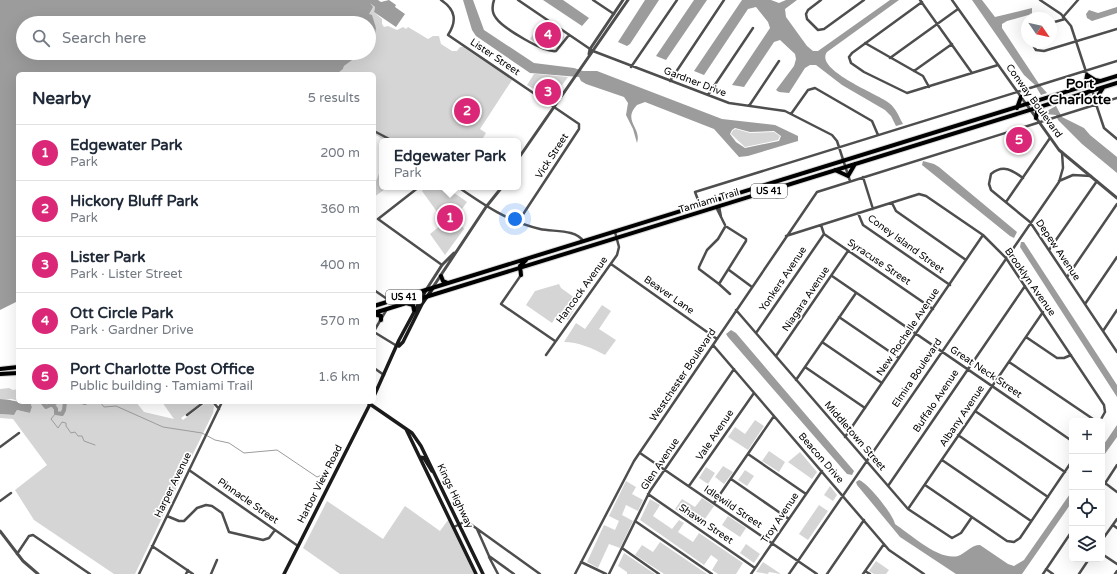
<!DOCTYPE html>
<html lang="en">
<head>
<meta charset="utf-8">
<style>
	body { margin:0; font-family:"Varela Round",sans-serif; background:#f2f2f3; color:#1f2937 }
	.controls { position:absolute; right:12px; bottom:12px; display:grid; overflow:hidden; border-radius:6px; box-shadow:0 4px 16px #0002 }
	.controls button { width:36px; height:36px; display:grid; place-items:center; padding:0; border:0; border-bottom:1px solid #e0e1e3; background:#fff; color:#1f2937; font:20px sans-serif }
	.compass { position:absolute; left:1021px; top:12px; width:36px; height:36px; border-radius:50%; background:#fff; box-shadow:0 4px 16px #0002; rotate:124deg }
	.you { position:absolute; left:515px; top:219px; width:14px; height:14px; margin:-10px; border:3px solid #fff; border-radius:50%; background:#1a73e8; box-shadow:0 0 0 6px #1a73e833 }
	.badge { display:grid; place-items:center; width:26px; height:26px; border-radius:50%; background:#db2777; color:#fff; font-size:13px; font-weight:700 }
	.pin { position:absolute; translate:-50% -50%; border:2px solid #fff; box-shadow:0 1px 4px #0006 }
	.popup { position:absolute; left:379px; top:138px; width:142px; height:52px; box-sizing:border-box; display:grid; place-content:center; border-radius:6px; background:#fff; filter:drop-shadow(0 1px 3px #0005); font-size:13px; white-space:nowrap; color:#747a83 }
	.popup b { font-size:15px; color:#1f2937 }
	.popup::after { content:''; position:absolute; left:50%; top:100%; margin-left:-8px; border:8px solid transparent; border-top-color:#fff }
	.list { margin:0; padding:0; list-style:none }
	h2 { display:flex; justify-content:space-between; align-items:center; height:52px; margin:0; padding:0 16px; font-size:17px }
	h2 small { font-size:13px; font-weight:400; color:#747a83 }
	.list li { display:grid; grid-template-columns:26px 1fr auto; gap:12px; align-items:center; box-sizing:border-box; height:56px; padding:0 16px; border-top:1px solid #e0e1e3 }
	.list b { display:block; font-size:15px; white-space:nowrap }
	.list p { margin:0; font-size:13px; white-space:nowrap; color:#747a83 }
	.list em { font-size:13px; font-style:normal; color:#747a83 }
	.icon { flex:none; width:22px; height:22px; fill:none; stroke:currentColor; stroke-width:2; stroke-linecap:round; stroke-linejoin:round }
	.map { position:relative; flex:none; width:1117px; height:574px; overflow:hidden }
	.search { position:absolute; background:#fff; box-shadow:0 4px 16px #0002; left:16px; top:16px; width:360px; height:44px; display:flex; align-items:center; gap:10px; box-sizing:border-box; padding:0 14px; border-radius:22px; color:#747a83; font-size:15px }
	.panel { position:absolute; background:#fff; box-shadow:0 4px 16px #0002; left:16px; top:72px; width:360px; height:332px; border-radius:6px }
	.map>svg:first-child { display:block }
	.green { fill:#d5d5d5 }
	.water { fill:#9c9c9c; fill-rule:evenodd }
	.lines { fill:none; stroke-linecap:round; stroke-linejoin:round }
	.stream { stroke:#9c9c9c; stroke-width:1 }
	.river { stroke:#9c9c9c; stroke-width:4 }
	.primary-casing { stroke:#dbdbdb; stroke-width:6 }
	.minor { stroke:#4e4e4e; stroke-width:2.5 }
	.tertiary { stroke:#4e4e4e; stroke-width:3 }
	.secondary { stroke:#1b1b1b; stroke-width:3.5 }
	.primary { stroke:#000; stroke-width:4 }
	.labels { text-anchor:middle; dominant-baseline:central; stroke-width:3.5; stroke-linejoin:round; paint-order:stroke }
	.shield { fill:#fff; stroke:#4c4c4c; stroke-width:1 }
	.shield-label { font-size:9px; font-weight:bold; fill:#000 }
	.street-label { font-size:10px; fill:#000; stroke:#fff }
	.district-label { font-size:14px; font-weight:bold; fill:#000; stroke:#fff }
</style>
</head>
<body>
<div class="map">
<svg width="1117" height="574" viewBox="0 0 1117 574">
	<rect width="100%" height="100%" fill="#fff"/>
	<path class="green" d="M370 2 375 7 374 12 382 19V24L384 27 388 26 397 30 403 27 406 29 408 27 428 39 433 36H439L441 44 452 51H457L460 47H463L512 80 480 129 486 133 481 141H386L374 134V74H337L343 69 344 66 362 53H369V49L374 44 376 28 369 14Z
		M542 21 564 37 556 48 542 47 530 39Z
		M534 74H537L568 77 551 100 527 85Z
		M736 129 750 133 774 132 780 136 778 140 745 147 731 134 733 130Z
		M382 166V187H388L374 197V186Z
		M427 187H446L467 202 456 217 464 229 445 255 430 234 446 221 440 216 422 191Z
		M559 284 561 288 579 301 568 320 558 314 552 323 526 305 535 291Z
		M602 305 611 311 599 329 616 340 605 355C592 348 578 342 564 342L576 323 585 329Z
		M9 388 13 390 18 389V401L12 399H0V389Z
		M30 402H45L47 404 54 402H136L144 412 174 419 162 402H202L181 418 183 420 207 402H211L214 406 213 413 192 456 189 457 184 455 180 462 186 468 135 574H114L34 520 15 490 47 465 13 419 0 418V414L14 415 17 410 30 413 32 407Z
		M755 420 764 426 748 450 728 437 735 427 745 434Z
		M769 451 785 462 779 472 762 461Z
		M800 452 817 472 812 479 788 462Z
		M723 466 733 472 724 484 715 477Z
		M706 467 715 473 708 484 699 478Z
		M745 470 754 476 747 486 738 480Z
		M626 481 636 487 632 494 643 500 638 511 626 505 622 515 633 521 620 548 609 544 598 568 587 562 604 525 615 530 619 521 609 516Z
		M830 486 837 495 833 501 824 495Z
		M702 498 714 506 700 526 675 509 682 499 695 507Z
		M650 499 660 505 653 516 672 529 679 520 684 523 678 532 693 542 699 533 743 563 736 574H718L712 570 718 560 711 555 704 565 640 520Z
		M327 501 383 539 405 506 440 531 448 520 474 574H340L303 548Z
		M819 505 828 511 808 540 799 534Z
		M728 516 746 528 740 537 722 525Z
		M660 542 707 574H664L635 555 642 545 653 552Z
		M746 544 760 554 754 563 740 553Z
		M624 553 655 574H627V572L618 566Z
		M876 561 889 570 886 574H874L869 571Z
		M763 562 781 574 769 572 768 574 756 572Z"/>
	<path class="water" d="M0 0H378L381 2 389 0 396 5 395 7 405 14 396 27 374 12 375 7 370 3 373 7 369 14 372 15 376 28 374 44 370 49 369 23H23V53H362L344 66 343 69 337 74H18V301L0 310Z
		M463 0H473L484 30 534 63 574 68 583 71H597L722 119 775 125 798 136V141L748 156 739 157 714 129 645 102 637 105C622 121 642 127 637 143L633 129 626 115 628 103 624 97 586 84 581 81 579 77 530 73 476 36 472 30ZM735 128 750 132 774 131 781 136 779 141 745 148 736 142 730 134 732 130Z
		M543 0H563L589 18 582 26Z
		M645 0H659L630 44 627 46 618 42Z
		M694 0H707L666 60 656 56Z
		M742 0H771L779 3 786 0H797L785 9 786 17 807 46 813 51H818L890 0H899L827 52C814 70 878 94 889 103 896 108 899 117 903 124L896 126 891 116 885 110 842 85 816 65H810L805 68 789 93 779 92 776 90 794 66 796 59 795 54 780 40 774 42 744 87 732 85 770 28 768 22 756 7 748 9 704 75 694 71Z
		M972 0H982L995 17 1032 8V14L1007 21 1002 24V28L1039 84 1047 93 1041 95 1035 85 1024 75Z
		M1117 7V13L1092 21 1087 18 1086 14 1089 10 1098 13Z
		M1056 106 1062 117 1084 128 1090 135 1117 157V173L1082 144 1058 120 1056 115 1046 114 1045 112Z
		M923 161 934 164 939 167 1017 232 1014 238 1010 236 922 165Z
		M1021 242H1024L1117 385V397L1020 247Z
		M731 330 736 333 854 471 852 475 847 474 728 337 726 334Z
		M0 399C11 399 20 404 30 402L32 407 30 413 17 410 14 415 0 414Z
		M1117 425V437L1102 458V447Z
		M859 480C868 483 893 514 895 524 910 534 939 561 958 556 966 553 971 545 980 545L1008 564 1014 566 1024 560 1072 491V502L1022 574H956L900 537 857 485 856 482Z"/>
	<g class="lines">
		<path class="stream" d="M87 402H91
			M100 402 104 407 116 406 163 427 202 433 215 440 229 443 244 453 277 450 317 477 322 475 336 459
			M85 403 86 402
			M56 413 51 419 58 428 62 422 66 423V426L71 433 75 432 78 436H82L84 441 95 445"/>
		<path class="river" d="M42 402 46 407 57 402
			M82 402 85 403
			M53 405 56 409V413L62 414 64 410 65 402"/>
		<defs>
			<path id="primary" d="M1080 87 1086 81 1087 75 1095 80 1100 81
				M1082 94 1095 100 1103 88
				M1017 108 1021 97
				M1036 118 1037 112 1042 107
				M835 170 848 176 855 164
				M769 191 777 196 780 188
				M521 275 520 266 526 260
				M441 276 443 281 448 283
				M406 303 413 305 414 310
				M374 306 1117 76
				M374 313 1117 83
				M374 314 381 316V320
				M0 369 18 367
				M0 374 18 373"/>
		</defs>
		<use href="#primary" class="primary-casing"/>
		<path class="minor" d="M441 0C456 10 457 21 448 35L579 124V129L518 222
			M494 0C492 6 492 13 496 18 503 28 544 53 556 51L569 35
			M518 0 593 51 729 103 785 111 832 135 837 141 850 181
			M593 0 614 14
			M821 0 808 10 806 14 807 19 818 30 824 29 864 0
			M920 0 972 73
			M952 0 1026 104
			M1040 0 1061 14 1071 26 1095 99
			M922 2 852 53 849 57 851 63 864 72 907 93 998 65
			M1063 17 1078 0
			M1051 23 1065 19
			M1031 42 1036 50 1044 51 1117 29
			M865 43 923 76 929 87
			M890 58 958 9
			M631 67 677 0
			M914 71 952 44
			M670 81 724 0
			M708 95 753 28
			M1096 104 1104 128 1117 139
			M749 106 779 61
			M791 114 808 90 815 88 872 121 878 135
			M374 131 393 141
			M863 177 873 209
			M1023 178C1012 170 1003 164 991 174L989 184 991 190 1030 222 1117 352
			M1059 181 1073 175 1091 176
			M419 187 378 219 442 265
			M458 187C484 205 509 222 540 229 553 232 576 229 583 241
			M1006 202 1050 138
			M892 203 896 211 966 260
			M700 205 695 192 1117 61
			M719 206 721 217
			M716 207 725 225
			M858 213 863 225 950 285
			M821 225 824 234 933 309
			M725 227 718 239 707 250 699 267V269L719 284 746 241V239L727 227
			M786 236 919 194 926 196 983 235 1006 258 1104 405 1105 412 1100 421
			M1049 250 1097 181
			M374 258V261
			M611 264 717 339
			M729 270 752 287
			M521 275 501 304 555 341
			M832 276 1072 441
			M1067 277 1117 204
			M719 284 730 294
			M374 290 390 301
			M1085 304 1117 257
			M736 310 908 509 952 538 961 533 972 517
			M839 317 899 358
			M374 331 387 309
			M1103 331 1117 310
			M374 332 397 346
			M756 333 824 234
			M1026 337 1057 358H1064L1071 355
			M822 342 882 383
			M713 345 889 550 924 574
			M546 355 617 255 619 247 615 232
			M776 356 848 251
			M1009 362 1096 421
			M805 367 865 408
			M374 368 384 375
			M796 380 856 293
			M213 402 219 409
			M975 411 1065 472
			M187 415 204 402
			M958 435 1048 497
			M845 437 983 235
			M0 447 19 433
			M640 453 817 574
			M748 454 806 494
			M942 460 1031 521
			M189 470 298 546
			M731 479 789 519
			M1105 483 1117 492
			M925 485 1007 541 1014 542 1020 538 1072 461
			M689 486 754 393
			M888 486 1025 286
			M1102 488 1117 465
			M648 494 755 568
			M0 501 11 493
			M714 503 774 416
			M908 509 1043 312
			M167 516 179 521H184L197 508 206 505 212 506 222 513 229 532 263 540 269 538 275 530
			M635 521 712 574
			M1113 525 1117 528
			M454 527 464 522 469 523 540 574
			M477 529 489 556 514 574
			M1102 540 1117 519
			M152 546 193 574
			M622 548 659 574
			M17 554 29 536 33 535 90 574
			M1102 554 1117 564
			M489 557 498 574
			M581 562 606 574
			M1046 569 1053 574
			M865 571 870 574
			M139 574 222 402
			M186 574 188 570
			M211 574 217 560
			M575 574 634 461 817 192 1117 98
			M609 574 650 491 734 369
			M751 574 822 471
			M789 574 1059 182 1063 168 1062 152
			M827 574 864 520
			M863 574 884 544
			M1043 574 1072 531
			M1079 574 1089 559
			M1115 574 1117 571"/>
		<path class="tertiary" d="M589 54 590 49 623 0
			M1027 105 1059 150 1117 198
			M518 159 628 0
			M433 287 486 207 502 187
			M426 290 442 265 454 253
			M0 531 23 561 38 574"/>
		<path class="secondary" d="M399 346 403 342 422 304 433 288
			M374 396 399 340 426 290
			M367 402 412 433 421 446 483 574
			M406 429 476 574
			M420 457 424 458 432 471
			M284 574 371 402"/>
		<use href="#primary" class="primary"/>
	</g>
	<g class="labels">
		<g class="shield">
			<rect x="751" y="184" width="36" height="14" rx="3"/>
			<rect x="386" y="290" width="36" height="14" rx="3"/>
		</g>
		<g class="shield-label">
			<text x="769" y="191">US 41</text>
			<text x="404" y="297">US 41</text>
		</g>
		<g class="street-label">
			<text transform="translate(495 57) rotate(34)">Lister Street</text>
			<text transform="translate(695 82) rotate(21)">Gardner Drive</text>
			<text transform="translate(1034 101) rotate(54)">Conway Boulevard</text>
			<text transform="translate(552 156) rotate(-57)">Vick Street</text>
			<text transform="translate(709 201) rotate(-17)">Tamiami Trail</text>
			<text transform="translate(906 244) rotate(36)">Coney Island Street</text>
			<text transform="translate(1058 250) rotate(56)">Depew Avenue</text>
			<text transform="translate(879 262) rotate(34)">Syracuse Street</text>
			<text transform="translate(783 279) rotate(-56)">Yonkers Avenue</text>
			<text transform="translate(1030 282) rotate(55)">Brooklyn Avenue</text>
			<text transform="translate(582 290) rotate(-54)">Hancock Avenue</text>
			<text transform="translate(669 295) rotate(35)">Beaver Lane</text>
			<text transform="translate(806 299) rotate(-56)">Niagara Avenue</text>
			<text transform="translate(908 332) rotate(-56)">New Rochelle Avenue</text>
			<text transform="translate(986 372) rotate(34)">Great Neck Street</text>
			<text transform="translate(917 373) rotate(-56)">Elmira Boulevard</text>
			<text transform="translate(683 375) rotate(-56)">Westchester Boulevard</text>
			<text transform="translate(936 401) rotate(-56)">Buffalo Avenue</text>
			<text transform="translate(962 416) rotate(-56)">Albany Avenue</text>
			<text transform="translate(715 435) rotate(-56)">Vale Avenue</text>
			<text transform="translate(855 436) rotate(49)">Middletown Street</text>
			<text transform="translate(821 458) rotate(49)">Beacon Drive</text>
			<text transform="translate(660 464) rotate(-56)">Glen Avenue</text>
			<text transform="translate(320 484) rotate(-63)">Harbor View Road</text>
			<text transform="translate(173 485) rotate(-64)">Harper Avenue</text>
			<text transform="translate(455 496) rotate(64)">Kings Highway</text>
			<text transform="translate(248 501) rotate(35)">Pinnacle Street</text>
			<text transform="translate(733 507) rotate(34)">Idlewild Street</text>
			<text transform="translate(780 518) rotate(-56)">Troy Avenue</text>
			<text transform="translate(706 524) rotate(34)">Shawn Street</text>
		</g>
		<g class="district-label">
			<text x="1080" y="83">Port<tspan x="1080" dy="16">Charlotte</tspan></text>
		</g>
	</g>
</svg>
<div class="controls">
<button>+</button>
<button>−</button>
<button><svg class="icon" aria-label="locate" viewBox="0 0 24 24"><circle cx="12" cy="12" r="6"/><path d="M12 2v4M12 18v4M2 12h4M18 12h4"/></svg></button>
<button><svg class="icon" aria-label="layers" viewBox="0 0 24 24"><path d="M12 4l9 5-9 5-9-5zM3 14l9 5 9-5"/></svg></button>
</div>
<svg class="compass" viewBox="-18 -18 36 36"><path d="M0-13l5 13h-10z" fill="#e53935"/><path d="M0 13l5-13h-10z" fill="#747a83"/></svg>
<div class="you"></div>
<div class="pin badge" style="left:450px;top:218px">1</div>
<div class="popup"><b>Edgewater Park</b>Park</div>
<div class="pin badge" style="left:467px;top:111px">2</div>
<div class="pin badge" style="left:548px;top:92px">3</div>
<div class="pin badge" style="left:548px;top:35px">4</div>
<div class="pin badge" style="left:1019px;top:140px">5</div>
<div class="search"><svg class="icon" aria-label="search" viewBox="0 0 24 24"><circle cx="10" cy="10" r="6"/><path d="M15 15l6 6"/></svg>Search here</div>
<section class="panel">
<h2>Nearby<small>5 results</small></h2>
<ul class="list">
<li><span class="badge">1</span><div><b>Edgewater Park</b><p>Park</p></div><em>200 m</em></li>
<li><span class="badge">2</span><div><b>Hickory Bluff Park</b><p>Park</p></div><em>360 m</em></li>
<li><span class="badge">3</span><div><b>Lister Park</b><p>Park · Lister Street</p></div><em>400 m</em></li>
<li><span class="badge">4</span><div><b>Ott Circle Park</b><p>Park · Gardner Drive</p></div><em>570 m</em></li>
<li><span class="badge">5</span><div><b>Port Charlotte Post Office</b><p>Public building · Tamiami Trail</p></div><em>1.6 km</em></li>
</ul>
</section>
</div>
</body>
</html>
